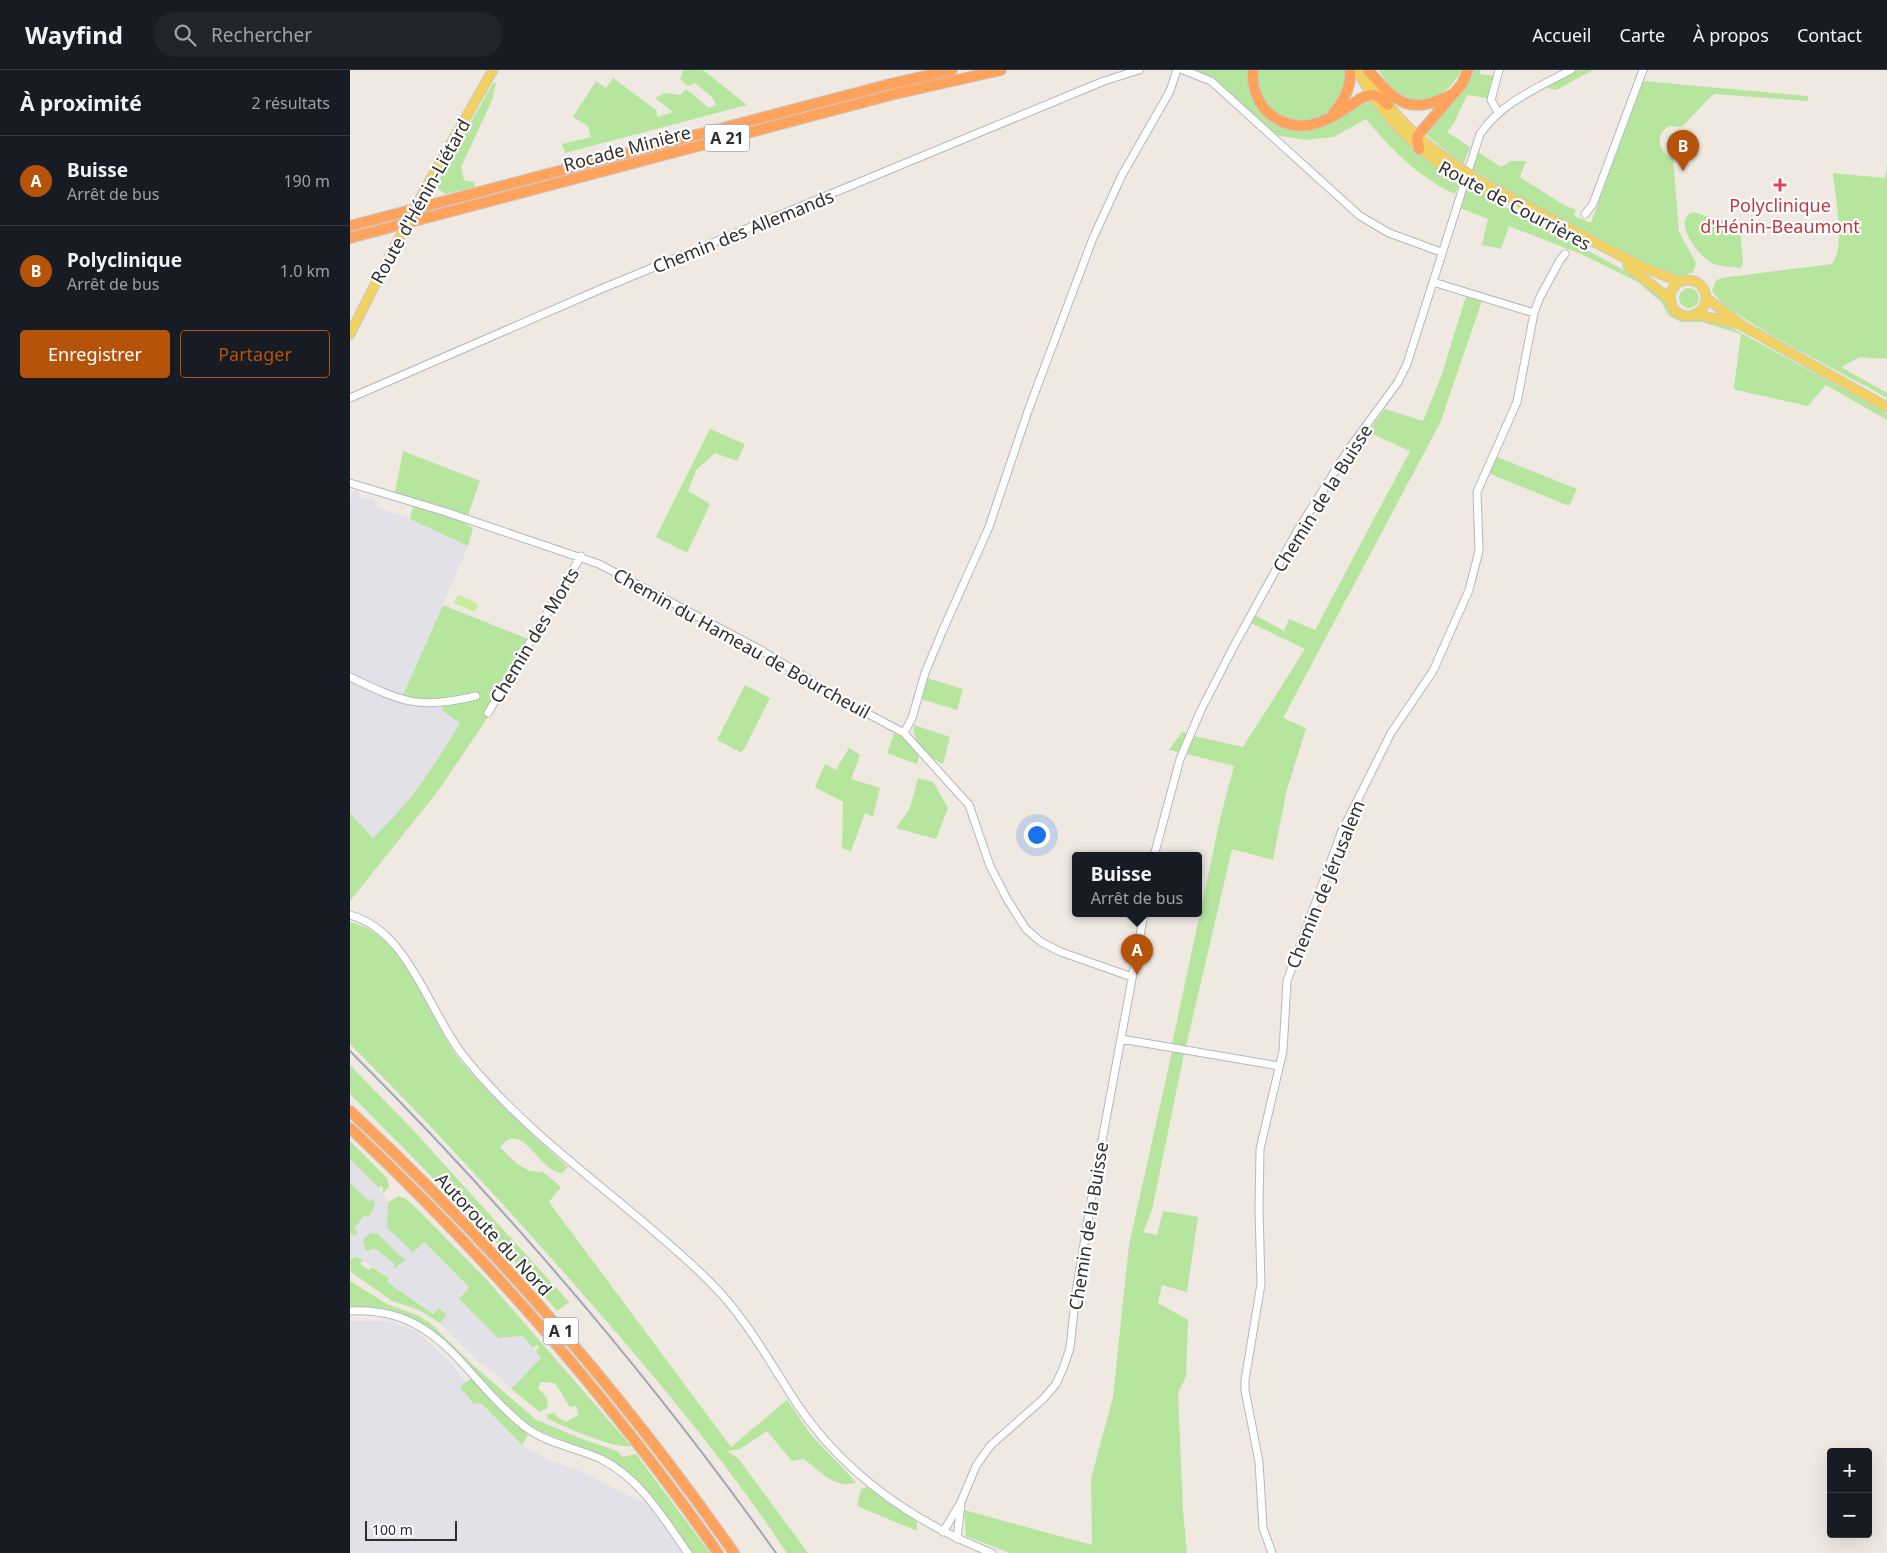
<!DOCTYPE html>
<html lang="fr">
<head>
<meta charset="utf-8">
<style>
	body { margin:0; font-family:"Noto Sans",sans-serif; background:#20242c; color:#f1f3f6 }
	.controls { position:absolute; right:15px; bottom:15px; display:grid; overflow:hidden; border-radius:5px; box-shadow:0 5px 20px #0002 }
	.controls button { width:45px; height:45px; display:grid; place-items:center; padding:0; border:0; border-bottom:1px solid #363941; background:#171b24; color:#f1f3f6; font:25px sans-serif }
	.scale { position:absolute; left:15px; bottom:12px; width:92px; box-sizing:border-box; padding-left:5px; border:2px solid #2e2e2e; border-top:0; font-size:14px; line-height:18px; white-space:nowrap; color:#2e2e2e; -webkit-text-stroke:4px #fff; paint-order:stroke }
	.you { position:absolute; left:686px; top:764px; width:18px; height:18px; margin:-12px; border:4px solid #fff; border-radius:50%; background:#1a73e8; box-shadow:0 0 0 8px #1a73e833 }
	.badge { display:grid; place-items:center; width:32px; height:32px; border-radius:50%; background:#b45309; color:#fff; font-size:16px; font-weight:700 }
	.pin { position:absolute; translate:-50% -41px; filter:drop-shadow(0 1px 2px #0008) }
	.pin::after { content:''; position:absolute; top:26px; width:18px; height:15px; background:inherit; clip-path:polygon(0 0,100% 0,50% 100%) }
	.popup { position:absolute; left:722px; top:782px; width:130px; height:65px; box-sizing:border-box; display:grid; place-content:center; border-radius:5px; background:#171b24; filter:drop-shadow(0 1px 4px #0005); font-size:16px; white-space:nowrap; color:#9ea1a6 }
	.popup b { font-size:19px; color:#f1f3f6 }
	.popup::after { content:''; position:absolute; left:50%; top:100%; margin-left:-10px; border:10px solid transparent; border-top-color:#171b24 }
	.list { margin:0; padding:0; list-style:none }
	h2 { display:flex; justify-content:space-between; align-items:center; height:65px; margin:0; padding:0 20px; font-size:21px }
	h2 small { font-size:16px; font-weight:400; color:#9ea1a6 }
	.list li { display:grid; grid-template-columns:32px 1fr auto; gap:15px; align-items:center; box-sizing:border-box; height:90px; padding:0 20px; border-top:1px solid #363941 }
	.list b { display:block; font-size:19px; white-space:nowrap }
	.list p { margin:0; font-size:16px; white-space:nowrap; color:#9ea1a6 }
	.list em { font-size:16px; font-style:normal; color:#9ea1a6 }
	.actions { display:flex; gap:10px; padding:15px 20px }
	.actions a { flex:1; padding:11px 0; border:1px solid #b45309; border-radius:5px; text-align:center; font-size:18px; color:#b45309 }
	.actions .main { background:#b45309; color:#fff }
	.icon { flex:none; width:28px; height:28px; fill:none; stroke:currentColor; stroke-width:2; stroke-linecap:round; stroke-linejoin:round }
	.map { position:relative; flex:none; width:1537px; height:1483px; overflow:hidden }
	header { display:flex; align-items:center; gap:30px; box-sizing:border-box; height:70px; padding:0 25px; background:#171b24; border-bottom:1px solid #363941 }
	header strong { font-size:24px }
	nav { display:flex; gap:28px; margin-inline-start:auto; font-size:18px }
	.search { width:350px; height:45px; background:#20242c; display:flex; align-items:center; gap:12px; box-sizing:border-box; padding:0 18px; border-radius:28px; color:#9ea1a6; font-size:19px }
	main { display:flex }
	aside { flex:1; background:#171b24 }
	.map>svg:first-child { display:block }
	.industrial { fill:#e3e1e8 }
	.green { fill:#b6e59e }
	.pitch { fill:#c9ec9a }
	.lines { fill:none; stroke-linecap:round; stroke-linejoin:round }
	.minor-casing { stroke:#b4b7c1; stroke-width:9 }
	.major-casing { stroke:#c9c9c9; stroke-width:11 }
	.highway-casing { stroke:#c9c9c9; stroke-width:12 }
	.minor { stroke:#fff; stroke-width:7 }
	.major { stroke:#f2d163; stroke-width:9 }
	.highway { stroke:#ffa35c; stroke-width:10 }
	.rail { stroke:#a3a6b8; stroke-width:2 }
	.major-bridge-casing { stroke:#c9c9c9; stroke-width:11; stroke-linecap:butt }
	.major-bridge { stroke:#f2d163; stroke-width:9 }
	.health-dot { fill:#e0444e; stroke:#fff; stroke-width:2 }
	.labels { text-anchor:middle; dominant-baseline:central; stroke-width:4.5; stroke-linejoin:round; paint-order:stroke }
	.shield { fill:#fff; stroke:#6d6d6d; stroke-width:1 }
	.shield-label { font-size:16px; font-weight:bold; fill:#2e2e2e }
	.street-label { font-size:18px; fill:#2e2e2e; stroke:#fff }
	.health-label { font-size:18px; fill:#be3a42; stroke:#fff }
</style>
</head>
<body>
<header>
<strong>Wayfind</strong>
<div class="search"><svg class="icon" aria-label="search" viewBox="0 0 24 24"><circle cx="10" cy="10" r="6"/><path d="M15 15l6 6"/></svg>Rechercher</div>
<nav><a>Accueil</a><a>Carte</a><a>À propos</a><a>Contact</a></nav>
</header>
<main>
<aside>
<h2>À proximité<small>2 résultats</small></h2>
<ul class="list">
<li><span class="badge">A</span><div><b>Buisse</b><p>Arrêt de bus</p></div><em>190 m</em></li>
<li><span class="badge">B</span><div><b>Polyclinique</b><p>Arrêt de bus</p></div><em>1.0 km</em></li>
</ul>
<div class="actions"><a class="main">Enregistrer</a><a>Partager</a></div>
</aside>
<div class="map">
<svg width="1537" height="1483" viewBox="0 0 1537 1483">
	<rect width="100%" height="100%" fill="#efe9e1"/>
	<path class="industrial" d="M4 419 14 429 22 427 28 437 60 449 118 476 53 625 90 630 93 641 111 652 77 707 50 743 23 768 0 743V430Z
		M0 1089 33 1123 38 1132 37 1142 73 1172 119 1217 110 1226V1231L148 1268 173 1266 191 1288 161 1319 141 1300 129 1292 90 1253 97 1245 90 1238 83 1245 36 1212 39 1207 8 1187 0 1190Z
		M0 1251H38L66 1261 100 1292 137 1340 172 1375 199 1390 235 1403 298 1435 332 1483H0Z"/>
	<path class="green" d="M333 0H353L397 35 215 83 212 74 241 67 238 56 223 47 246 11 256 18 263 8 306 40 307 47 323 42 305 28 315 23 330 25 336 19 359 38 366 35 362 27 345 13 338 16 330 9Z
		M847 0H898C896 15 902 31 913 42 949 79 979 51 1015 30H1022C1047 65 1073 90 1109 113L1105 124C1068 107 1041 79 1016 49L983 67 955 70 924 65 862 8Z
		M909 0H997C996 7 997 17 994 23 993 27 989 30 987 33 958 69 901 46 909 0Z
		M1029 0H1111C1102 20 1080 37 1056 28 1045 24 1035 10 1029 0Z
		M1121 0H1130V4L1144 6 1137 28 1117 25 1104 53 1097 62 1120 77 1113 95 1074 63Z
		M1227 0H1243L1206 20 1195 17Z
		M1293 11 1458 26V31L1365 24 1360 27 1332 57 1319 56C1304 65 1308 83 1323 88L1329 162 1346 193 1343 202 1332 206 1323 207C1254 174 1187 139 1121 99L1128 82 1151 97 1161 91H1176L1170 107 1212 134 1226 140 1224 146 1241 153Z
		M143 13H146L142 30 111 97 114 110 124 112 125 117 95 124 85 116Z
		M1318 70a7 7 0 1 1 14 0a7 7 0 1 1-14 0Z
		M1537 95V289L1510 287 1491 297 1537 323V328C1510 311 1366 242 1362 220L1366 211 1371 208 1482 194C1496 177 1485 126 1483 103L1535 108Z
		M1116 116 1289 208 1316 231 1323 245 1339 250H1356L1380 257 1532 340 1537 344V350L1476 315 1458 336 1386 320 1384 318 1391 264 1352 252H1331L1319 246 1311 232 1288 212 1233 185 1159 156 1151 179 1132 175 1138 149 1110 138Z
		M1343 142 1374 151 1390 159 1393 194 1391 198C1381 197 1369 197 1360 192 1348 185 1321 150 1343 142Z
		M1329 228a10 10 0 1 1 20 0a10 10 0 1 1-20 0Z
		M1116 226 1132 231 1090 353 933 648 956 658 936 723 923 790 882 779 836 976 822 974 871 745 884 696 837 684 844 666 893 677 955 579 901 553 905 545 934 561 939 549 965 560 1060 381 1018 362 1035 339 1073 351 1091 307Z
		M360 359 395 374 387 391 365 383 346 400 338 421 360 434 337 483 306 467Z
		M53 381 130 411 115 454 123 458 118 476 60 449 65 429 45 422Z
		M1147 387 1227 419 1219 436 1138 403Z
		M93 535 178 569 144 638 88 721 0 831V743L23 768C62 731 83 698 110 653L93 641 89 630H73L53 625Z
		M577 608 613 619 607 640 571 629Z
		M395 615 420 628 392 683 367 670Z
		M564 655 600 667 593 694C580 688 561 671 564 655Z
		M832 662 837 663 829 682 819 680Z
		M544 663 556 669 570 683 567 694 537 683Z
		M499 678 510 685 501 709 530 718 523 747 515 743 501 781 492 778 493 732 465 717 475 694 486 700Z
		M568 708 583 712 598 738 586 769 546 758 560 738Z
		M0 852C57 863 78 953 113 994 145 1031 181 1064 218 1097L212 1103C189 1102 172 1048 150 1077L167 1094 180 1101 193 1102 211 1117 199 1132 381 1377 437 1330 461 1365 506 1412C488 1421 468 1400 454 1389L442 1391 417 1361 390 1379 377 1381 388 1388 458 1483H437C376 1391 304 1305 231 1222 157 1137 80 1054 0 974Z
		M822 982 834 984 802 1140 793 1162 807 1165 813 1141 848 1147 837 1222 812 1215 808 1233 838 1250 836 1306 828 1323 833 1440 837 1483H660L616 1466 614 1440 742 1475 741 1409 763 1327 779 1175Z
		M0 995 62 1059 219 1232 207 1241 161 1187 0 1024Z
		M0 1071 37 1108 39 1117 33 1123 32 1116 29 1118 0 1089Z
		M0 1113 20 1132 24 1128C26 1136 23 1140 18 1147L14 1145 4 1159 8 1162 5 1166 0 1163Z
		M49 1126 56 1129 67 1139 137 1210 281 1376C264 1379 214 1357 197 1348L198 1344 205 1343 207 1347 216 1352 229 1345 226 1336 220 1337 205 1313 191 1312 188 1318C194 1324 200 1330 197 1338L190 1342 161 1319 191 1288 185 1281 189 1277 187 1275 183 1278 173 1266 148 1268 109 1229 119 1217 74 1172 63 1182 37 1158 38 1132Z
		M20 1163 28 1164 50 1186 56 1189 44 1199 43 1198 45 1194 24 1178 18 1181 15 1179 13 1170Z
		M5 1187 13 1190 10 1194 19 1200 22 1197 39 1208 37 1212 83 1244 89 1238 97 1245 90 1253 69 1240 42 1231 1 1202 0 1190Z
		M0 1211 37 1234 69 1246 80 1253 124 1296 185 1349 227 1367 267 1381 273 1387 286 1384 360 1483H342C314 1443 289 1398 240 1380 220 1373 202 1368 183 1357L172 1375 132 1334 123 1333 110 1317 125 1305C100 1275 72 1244 31 1238 21 1237 10 1237 0 1236Z
		M517 1417 567 1452V1461L507 1436 511 1419Z"/>
	<path class="pitch" d="M108 525 128 534 125 542 104 533Z"/>
	<g class="lines">
		<defs>
			<path id="minor" d="M833 0 861 11 1010 146 1039 163 1091 182
				M1148 42 1141 30 1149 0
				M1235 144 1243 134 1293 0
				M1083 212 1184 243
				M0 328 251 219 754 11 789 0
				M0 413 93 441 249 494 409 579 496 632 554 663 619 735 640 796 657 829 676 859 691 872 711 882 782 907
				M0 607C52 632 69 640 126 626
				M138 643 231 486
				M554 663 562 648 575 603 592 562 639 457 678 341 743 168 772 105 820 21 827 0
				M804 786 830 689 851 640 885 574 949 458 999 379 1048 312 1057 294 1130 64C1152 32 1187 18 1221 0
				M0 845C60 861 79 945 116 989 186 1075 280 1133 358 1210 395 1246 419 1291 447 1334 495 1405 563 1452 642 1483
				M771 969 929 996
				M0 1241C91 1236 113 1308 174 1356 197 1374 225 1377 251 1389 291 1409 313 1448 338 1483
				M593 1462 611 1432 626 1396 640 1376 693 1329 706 1314 714 1296 720 1278 726 1222 744 1114 794 844
				M607 1469 611 1433
				M922 1483 913 1458 909 1392 895 1320V1310L911 1214 909 1139 910 1079 933 981 937 911 991 763 1041 663 1083 601 1119 520 1129 481 1127 422 1167 332 1184 243 1190 227 1210 190 1215 184"/>
			<path id="major" d="M1007 0C1030 44 1065 79 1107 106
				M1020 7C1043 47 1072 74 1110 98
				M80 110 143 0
				M1128 110 1290 196 1330 212
				M1125 116 1154 130
				M1278 196 1321 230
				M1320 228a18 18 0 1 1 36 0a18 18 0 1 1-36 0Z
				M1356 228 1393 256 1537 337
				M1345 244 1388 254
				M0 264 40 185"/>
			<path id="highway" d="M903 0C902 17 907 34 921 45 947 65 974 54 998 37 1006 32 1013 25 1022 25 1029 25 1033 31 1038 35
				M1018 0C1049 35 1059 46 1105 23
				M983 44C993 32 1002 17 1000 0
				M1069 79 1067 68 1069 64 1112 14 1118 0
				M0 156 540 14 602 0
				M0 168 545 24 651 0
				M0 1041C143 1174 272 1323 384 1483
				M0 1058C137 1187 260 1329 368 1483"/>
		</defs>
		<use href="#minor" class="minor-casing"/>
		<use href="#major" class="major-casing"/>
		<use href="#highway" class="highway-casing"/>
		<use href="#minor" class="minor"/>
		<use href="#major" class="major"/>
		<use href="#highway" class="highway"/>
		<path class="rail" d="M0 981C156 1137 298 1303 426 1483"/>
		<defs>
			<path id="major-bridge" d="M1110 98 1128 110
				M1107 106 1125 116
				M40 185 80 110"/>
		</defs>
		<use href="#major-bridge" class="major-bridge-casing"/>
		<use href="#major-bridge" class="major-bridge"/>
	</g>
	<path class="health-dot" d="M1427.5 107.5h5v5h5v5h-5v5h-5v-5h-5v-5h5z"/>
	<g class="labels">
		<g class="shield">
			<rect x="354.5" y="54.5" width="45" height="27" rx="4"/>
			<rect x="193.5" y="1247.5" width="35" height="27" rx="4"/>
		</g>
		<g class="shield-label">
			<text x="377" y="68">A 21</text>
			<text x="211" y="1261">A 1</text>
		</g>
		<g class="street-label">
			<text transform="translate(277 78) rotate(-15)">Rocade Minière</text>
			<text transform="translate(70 131) rotate(-61)">Route d'Hénin-Liétard</text>
			<text transform="translate(1165 135) rotate(28)">Route de Courrières</text>
			<text transform="translate(393 161) rotate(-22)">Chemin des Allemands</text>
			<text transform="translate(972 428) rotate(-58)">Chemin de la Buisse</text>
			<text transform="translate(184 565) rotate(-59)">Chemin des Morts</text>
			<text transform="translate(392 573) rotate(29)">Chemin du Hameau de Bourcheuil</text>
			<text transform="translate(975 814) rotate(-68)">Chemin de Jérusalem</text>
			<text transform="translate(738 1156) rotate(-81)">Chemin de la Buisse</text>
			<text transform="translate(144 1164) rotate(47)">Autoroute du Nord</text>
		</g>
		<g class="health-label">
			<text x="1430" y="135">Polyclinique<tspan x="1430" dy="21">d'Hénin-Beaumont</tspan></text>
		</g>
	</g>
</svg>
<div class="controls">
<button>+</button>
<button>−</button>
</div>
<div class="scale">100 m</div>
<div class="you"></div>
<div class="pin badge" style="left:787px;top:905px">A</div>
<div class="popup"><b>Buisse</b>Arrêt de bus</div>
<div class="pin badge" style="left:1333px;top:101px">B</div>
</div>
</main>
</body>
</html>
